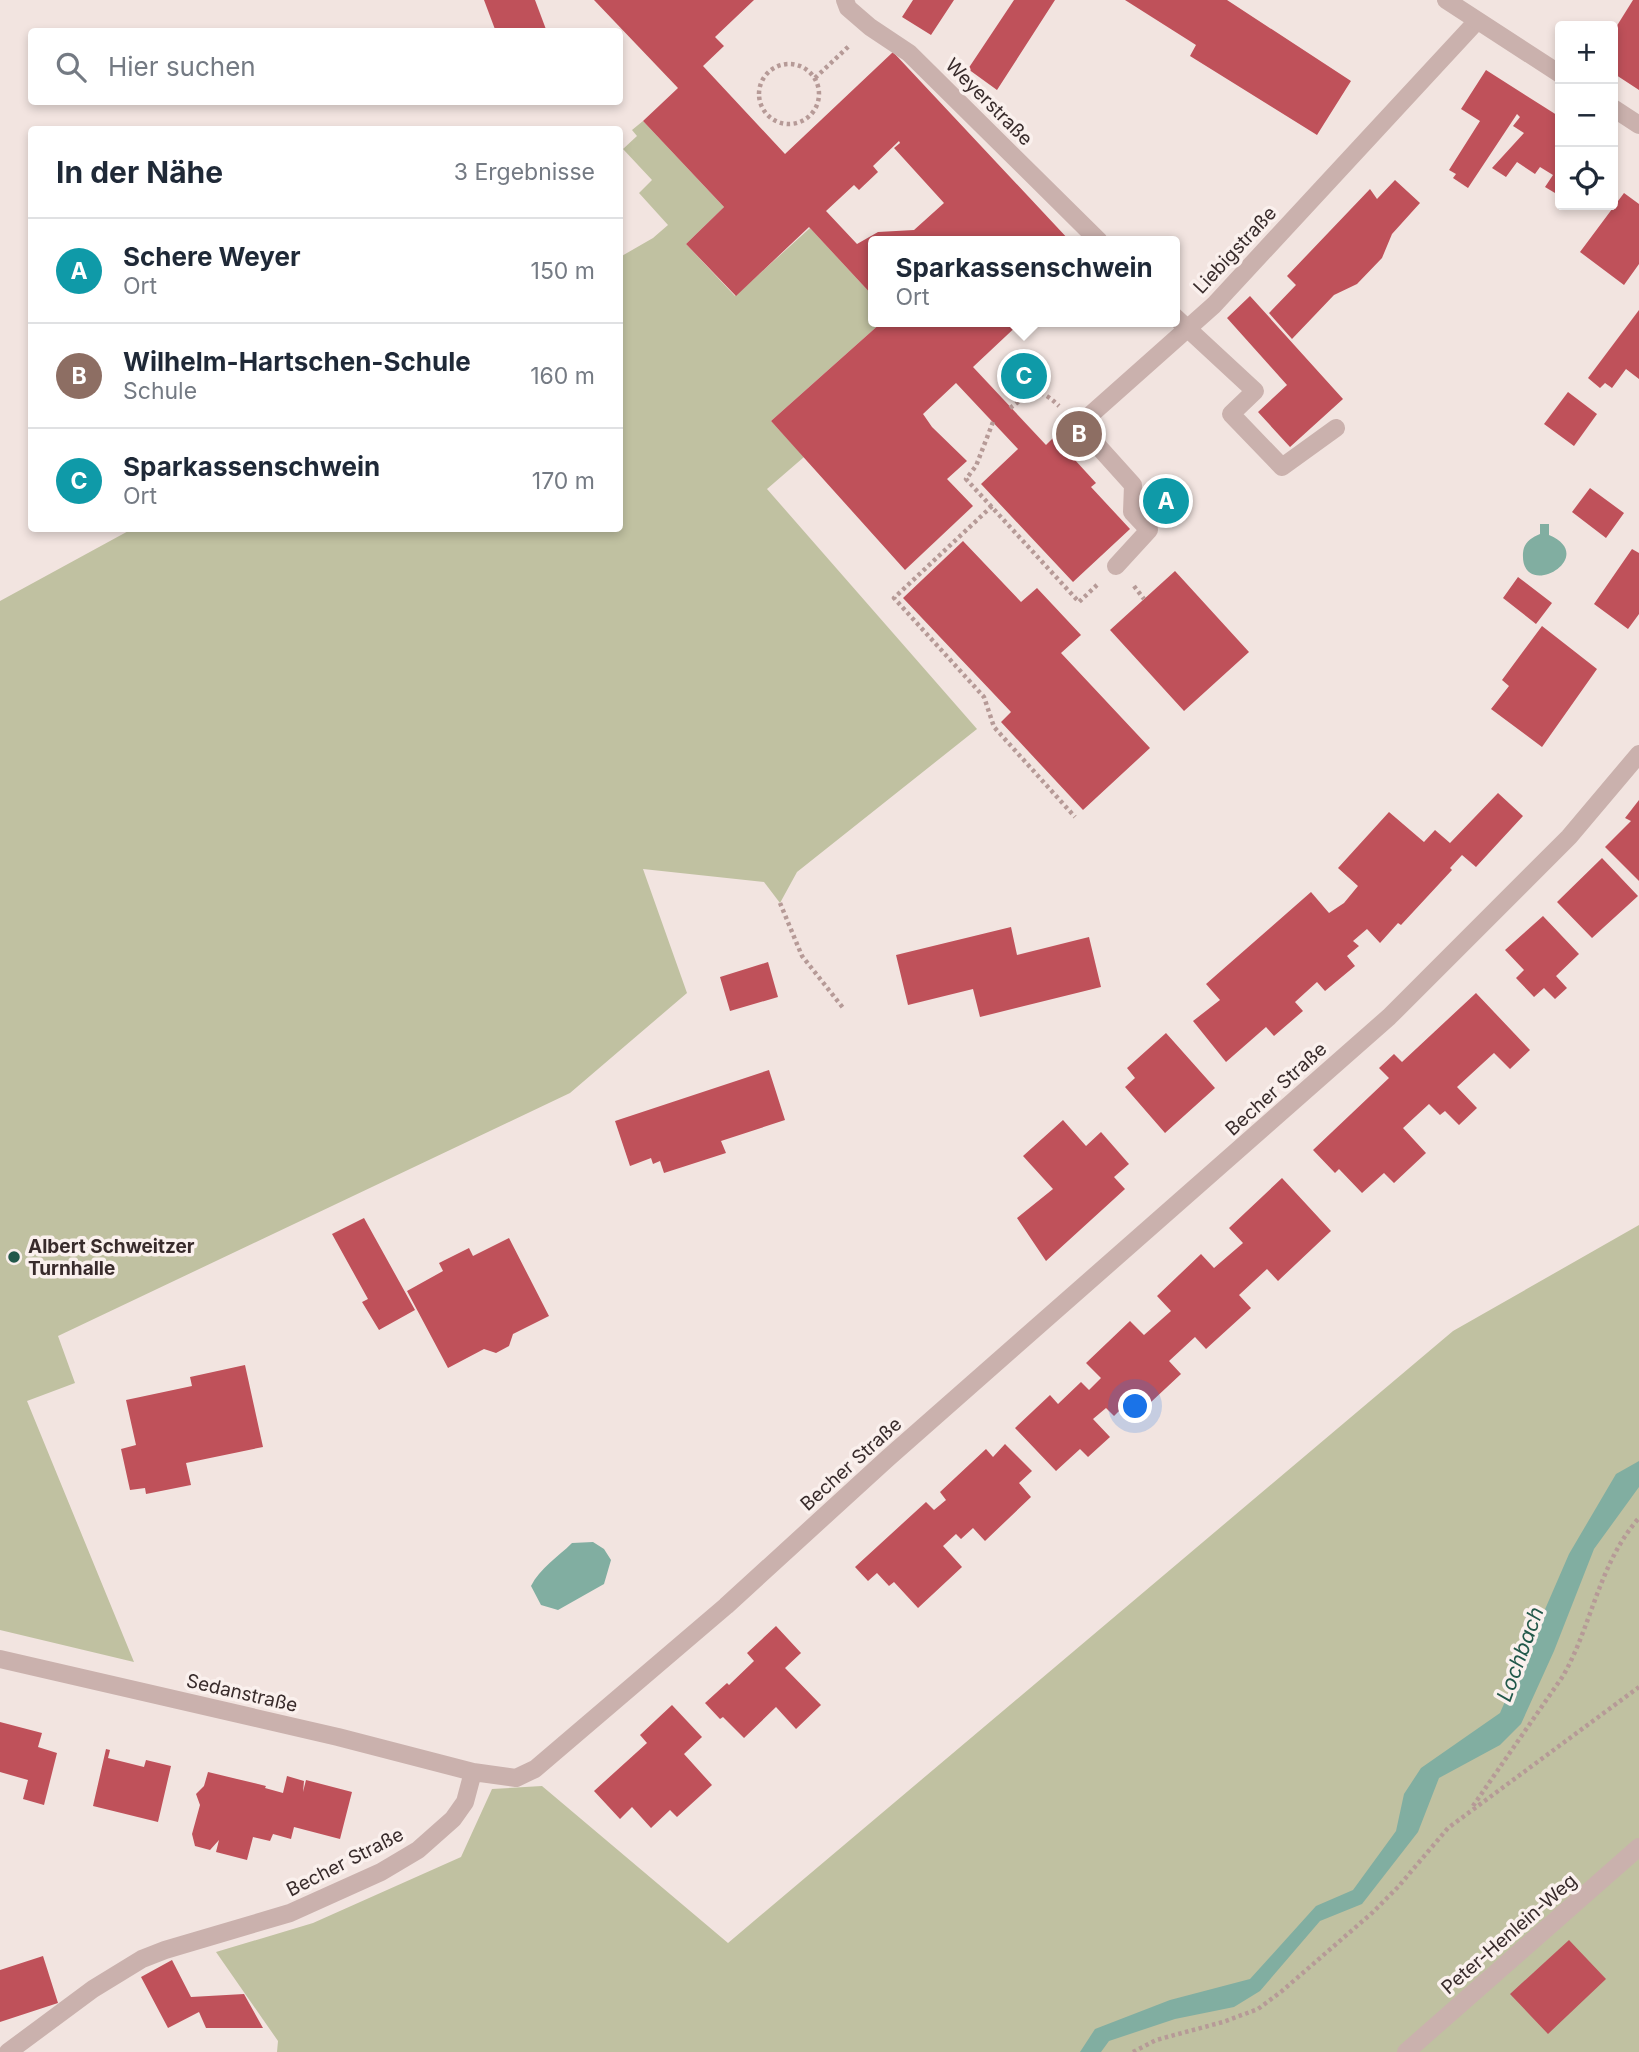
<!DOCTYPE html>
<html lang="de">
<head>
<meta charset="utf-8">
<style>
	body { margin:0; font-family:Inter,sans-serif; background:#f6f6f7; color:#1f2937 }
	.controls { position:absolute; right:21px; top:21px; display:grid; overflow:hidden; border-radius:7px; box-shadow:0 4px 10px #0003 }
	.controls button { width:63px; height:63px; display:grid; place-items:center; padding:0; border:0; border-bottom:2px solid #e0e1e3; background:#fff; color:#1f2937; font:35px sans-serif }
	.you { position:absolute; left:1136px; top:1407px; width:24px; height:24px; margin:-18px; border:5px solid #fff; border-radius:50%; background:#1a73e8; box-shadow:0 0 0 10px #1a73e833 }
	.badge { display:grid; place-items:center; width:46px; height:46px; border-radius:50%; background:#22584a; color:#fff; font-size:23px; font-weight:700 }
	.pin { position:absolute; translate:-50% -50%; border:4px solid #fff; box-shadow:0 2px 7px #0006 }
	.popup { position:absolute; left:868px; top:236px; width:312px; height:91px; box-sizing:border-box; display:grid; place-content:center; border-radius:7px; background:#fff; filter:drop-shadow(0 2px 5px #0005); font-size:23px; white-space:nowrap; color:#747a83 }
	.popup b { font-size:26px; color:#1f2937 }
	.popup::after { content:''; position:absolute; left:50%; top:100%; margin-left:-14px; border:14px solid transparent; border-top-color:#fff }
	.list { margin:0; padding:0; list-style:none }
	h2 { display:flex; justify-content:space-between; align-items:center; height:91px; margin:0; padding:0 28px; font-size:30px }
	h2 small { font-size:23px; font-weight:400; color:#747a83 }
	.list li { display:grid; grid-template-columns:46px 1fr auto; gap:21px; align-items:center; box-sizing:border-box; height:105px; padding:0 28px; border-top:2px solid #e0e1e3 }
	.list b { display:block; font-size:26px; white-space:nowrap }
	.list p { margin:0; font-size:23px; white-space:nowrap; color:#747a83 }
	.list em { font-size:23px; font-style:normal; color:#747a83 }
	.icon { flex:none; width:38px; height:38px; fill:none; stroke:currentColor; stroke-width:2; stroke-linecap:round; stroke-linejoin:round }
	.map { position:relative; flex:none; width:1639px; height:2052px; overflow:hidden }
	.search { position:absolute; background:#fff; box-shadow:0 4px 10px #0003; left:28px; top:28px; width:595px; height:77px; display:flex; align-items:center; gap:18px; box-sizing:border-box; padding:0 24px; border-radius:7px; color:#747a83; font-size:26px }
	.panel { position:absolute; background:#fff; box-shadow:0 4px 10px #0003; left:28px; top:126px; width:595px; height:406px; border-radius:7px }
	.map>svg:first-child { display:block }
	.green { fill:#c0c1a1 }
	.water { fill:#81aea1 }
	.building { fill:#bf515a; fill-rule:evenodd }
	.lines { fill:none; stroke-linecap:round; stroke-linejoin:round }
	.path { stroke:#b69a97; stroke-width:4.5; stroke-dasharray:3.5 3.5; stroke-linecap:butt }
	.service { stroke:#cab1ad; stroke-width:18 }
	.minor { stroke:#cab1ad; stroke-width:18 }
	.poi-dot { fill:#22584a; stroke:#faf0ed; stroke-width:2.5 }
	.labels { text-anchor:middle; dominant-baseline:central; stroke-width:7; stroke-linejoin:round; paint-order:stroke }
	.street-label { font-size:19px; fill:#382b2b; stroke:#faf0ed }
	.poi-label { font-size:19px; font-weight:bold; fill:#382b2b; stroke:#faf0ed; text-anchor:start }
	.water-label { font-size:21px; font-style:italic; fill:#22584a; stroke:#faf0ed }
</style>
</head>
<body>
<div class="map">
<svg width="1639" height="2052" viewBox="0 0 1639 2052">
	<rect width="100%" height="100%" fill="#f2e4e0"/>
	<path class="green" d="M643 121 724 207 686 244 735 296 810 228 873 296 874 322H882L771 421 804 457 767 489 977 729 797 872 780 903 764 882 643 869 687 993 570 1093 58 1336 75 1383 27 1401 134 1662 0 1630V601L132 529 620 528V257L653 238 668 225 639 193 652 180 623 149 637 136 632 130Z
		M1639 1225V2052H277L278 2041 216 1952 313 1923 461 1857 492 1789 542 1786 728 1943 1453 1331Z"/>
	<path class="water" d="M1540 524H1549V535C1601 557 1520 603 1523 553 1524 542 1531 538 1540 534Z
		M1639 1461V1487L1594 1549 1554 1651 1521 1724 1500 1745 1439 1778 1418 1832 1362 1904 1320 1921 1260 1991 1234 2007 1175 2019 1109 2041 1101 2052H1080L1095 2029 1170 2000 1250 1979 1316 1906 1353 1890 1396 1831 1404 1794 1421 1768 1500 1713 1569 1554 1616 1474Z
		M593 1542 604 1549 611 1560 604 1584 558 1610 541 1605 531 1586C540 1568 558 1557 572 1543Z"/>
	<path class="building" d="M484 0H535L547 32H496Z
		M594 0H754L715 37 724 46 703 66 785 154 893 52 1070 241H874L873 296 809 227 736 296 686 244 724 207 643 121 678 88ZM899 141 900 143 894 148 944 203 914 230 878 232 857 244 826 211 854 185 859 190 878 172 873 166Z
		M913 0H954L931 35 902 17Z
		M1014 0H1055L997 90 968 69Z
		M1125 0H1227L1351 81 1317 135 1190 56 1196 45Z
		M1633 0H1639V90L1613 73V32Z
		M1486 70 1560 117V196L1545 187 1553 175 1540 167 1535 174 1517 162 1506 177 1492 168 1524 133 1513 126 1520 117 1517 114 1468 188 1453 178 1456 174 1449 170 1480 121 1461 109Z
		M1395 180 1420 203 1392 234 1382 258 1357 284 1334 295 1292 339 1269 313 1296 285 1287 276 1370 189 1377 199Z
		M1624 193 1639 204V264L1624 285 1580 252Z
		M1250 296 1343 399 1290 447 1258 412 1287 385 1227 318Z
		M1639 310V379L1626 369 1612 388 1605 383 1600 388 1588 378Z
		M882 322H1021L973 367 1046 445 1054 437 1096 483 1091 487 1130 529 1073 582 981 484 1018 449 956 383 923 414 932 427 967 461 947 479 973 506 905 570 771 421Z
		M1568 392 1597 414 1574 446 1544 424Z
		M1590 488 1624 513 1606 538 1572 512Z
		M963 541 1021 602 1037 588 1081 635 1061 653 1150 748 1083 810 1001 722 1011 712 903 598Z
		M1632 549 1639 553V614L1628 629 1594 604Z
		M1175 571 1249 652 1184 711 1110 630Z
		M1518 577 1552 603 1536 624 1503 598Z
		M1542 626 1597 669 1542 747 1491 709 1509 686 1502 680Z
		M1498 793 1523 816 1476 867 1462 855 1450 868 1452 870 1401 925 1398 923 1380 943 1367 929 1353 941 1359 946 1347 956 1355 966 1325 991 1317 982 1295 1002 1303 1011 1274 1036 1266 1027 1226 1062 1193 1021 1220 1000 1206 984 1311 892 1329 913 1344 903 1358 886 1338 868 1389 812 1424 842 1435 830 1450 843Z
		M1639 800V881L1605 847 1631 821 1625 818Z
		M1602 858 1638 896 1592 938 1557 902Z
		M1543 916 1579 954 1556 976 1567 988 1555 999 1544 988 1534 997 1516 978 1524 970 1505 950Z
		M1011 927 1017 955 1089 937 1101 987 980 1017 973 989 908 1005 896 955Z
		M768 962 778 997 730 1011 720 977Z
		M1476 993 1530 1050 1510 1069 1494 1053 1457 1087 1477 1108 1459 1125 1445 1111 1440 1115 1429 1104 1403 1128 1426 1153 1394 1183 1384 1173 1362 1193 1339 1169 1335 1173 1313 1150 1389 1078 1379 1068 1394 1054 1402 1062Z
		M1166 1033 1215 1088 1165 1133 1125 1087 1135 1078 1127 1068Z
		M769 1070 785 1120 721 1141 726 1153 664 1173 660 1161 653 1164 651 1158 630 1166 615 1121Z
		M1063 1120 1086 1146 1101 1132 1129 1164 1114 1177 1125 1189 1046 1261 1017 1218 1053 1189 1023 1156Z
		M1282 1178 1331 1231 1278 1281 1267 1269 1239 1295 1251 1308 1206 1349 1195 1337 1169 1361 1181 1374 1136 1416 1125 1405 1114 1416 1106 1408 1093 1419 1110 1437 1088 1457 1080 1449 1056 1471 1015 1428 1050 1395 1058 1404 1081 1382 1089 1390 1101 1378 1086 1363 1130 1321 1144 1335 1171 1311 1157 1296 1201 1254 1214 1268 1243 1243 1229 1228Z
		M364 1218 415 1310 379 1330 362 1302 368 1299 332 1234Z
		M509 1238 549 1316 513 1334 509 1346 496 1353 484 1349 448 1368 407 1291 443 1271 439 1263 469 1248 473 1256Z
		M245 1365 263 1447 186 1463 191 1485 146 1494 145 1488 130 1490 121 1449 136 1445 126 1400 192 1386 190 1377Z
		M1005 1444 1032 1471 1019 1483 1031 1497 985 1541 973 1528 961 1539 956 1534 943 1546 962 1567 918 1608 894 1582 889 1586 877 1573 868 1581 855 1567 926 1502 934 1510 946 1500 940 1492 986 1449 993 1457Z
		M776 1626 801 1653 785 1668 821 1705 796 1729 776 1707 744 1738 723 1717 720 1719 705 1703 727 1683 729 1685 754 1661 747 1653Z
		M672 1705 702 1737 684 1754 712 1785 677 1817 670 1810 651 1828 632 1807 620 1819 594 1791 647 1743 640 1735Z
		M0 1722 42 1733 38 1747 57 1753 44 1805 23 1799 28 1780 0 1772Z
		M106 1749 110 1750 108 1758 144 1767 146 1760 171 1766 158 1822 93 1806Z
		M208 1772 266 1786 265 1788 283 1793 287 1776 304 1781 303 1792 306 1780 352 1792 340 1839 294 1827 291 1839 273 1834 270 1841 253 1837 247 1860 216 1852 219 1840 210 1850 195 1846 192 1834 200 1805 196 1794 204 1786Z
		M1569 1940 1606 1979 1548 2034 1510 1994Z
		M43 1956 58 2003 0 2022V1970Z
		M172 1960 191 1997 244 1994 263 2028H206L199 2012 168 2028 141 1977Z"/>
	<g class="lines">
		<path class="path" d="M759 94a30 30 0 1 1 60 0a30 30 0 1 1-60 0Z
			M815 78 849 46
			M1010 408C1032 392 1037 385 1059 406
			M993 422 976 466 966 479 1079 602 1097 585
			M992 506 894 598 984 697 994 727 1075 817
			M1134 586 1144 599
			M780 903 802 956 844 1009
			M1473 1806 1563 1676C1592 1625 1599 1563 1639 1518
			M1133 2052 1156 2040 1223 2022 1258 2009 1282 1991 1372 1913 1398 1887 1448 1828 1639 1687"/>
		<path class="service" d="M845 0 848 8 870 27 909 53 1099 241
			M1174 316 1255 391 1231 414 1282 467 1336 428
			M1116 566 1149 530 1132 512 1133 485 1079 425 1214 305 1477 21
			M1406 2052 1639 1847"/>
		<path class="minor" d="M1446 0 1560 74
			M1613 108 1639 125
			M0 1659 338 1737 473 1772 516 1778 535 1769 726 1606 888 1458 1389 1017 1569 837 1639 754
			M8 2052 93 1989 142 1959 165 1950 290 1913 381 1872 418 1850 453 1819 465 1802 473 1772"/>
	</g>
	<circle class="poi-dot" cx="14" cy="1257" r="7"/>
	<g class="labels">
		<g class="street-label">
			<text transform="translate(989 102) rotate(45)">Weyerstraße</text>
			<text transform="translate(1235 250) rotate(-47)">Liebigstraße</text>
			<text transform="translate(1276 1089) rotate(-42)">Becher Straße</text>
			<text transform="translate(851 1464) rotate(-42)">Becher Straße</text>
			<text transform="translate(242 1693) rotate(13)">Sedanstraße</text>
			<text transform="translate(345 1862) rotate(-27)">Becher Straße</text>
			<text transform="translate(1509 1934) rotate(-41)">Peter-Henlein-Weg</text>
		</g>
		<g class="poi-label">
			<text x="28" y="1246">Albert Schweitzer<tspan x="28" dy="22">Turnhalle</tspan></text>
		</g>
		<g class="water-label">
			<text transform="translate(1520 1654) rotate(-70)">Lochbach</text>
		</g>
	</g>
</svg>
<div class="controls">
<button>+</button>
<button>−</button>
<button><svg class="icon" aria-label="locate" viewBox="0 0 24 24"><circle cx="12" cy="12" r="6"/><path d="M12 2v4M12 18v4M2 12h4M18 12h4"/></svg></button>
</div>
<div class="you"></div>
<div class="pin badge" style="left:1166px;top:501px;background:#0f9aa8">A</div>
<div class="pin badge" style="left:1079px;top:434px;background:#8d6e63">B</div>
<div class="pin badge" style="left:1024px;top:376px;background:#0f9aa8">C</div>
<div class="popup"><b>Sparkassenschwein</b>Ort</div>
<div class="search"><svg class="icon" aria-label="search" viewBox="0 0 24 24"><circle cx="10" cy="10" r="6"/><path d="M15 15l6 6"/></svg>Hier suchen</div>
<section class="panel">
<h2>In der Nähe<small>3 Ergebnisse</small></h2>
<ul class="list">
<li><span class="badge" style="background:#0f9aa8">A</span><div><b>Schere Weyer</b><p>Ort</p></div><em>150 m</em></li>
<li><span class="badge" style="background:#8d6e63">B</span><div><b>Wilhelm-Hartschen-Schule</b><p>Schule</p></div><em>160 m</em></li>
<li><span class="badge" style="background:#0f9aa8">C</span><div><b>Sparkassenschwein</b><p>Ort</p></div><em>170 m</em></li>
</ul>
</section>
</div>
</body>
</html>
